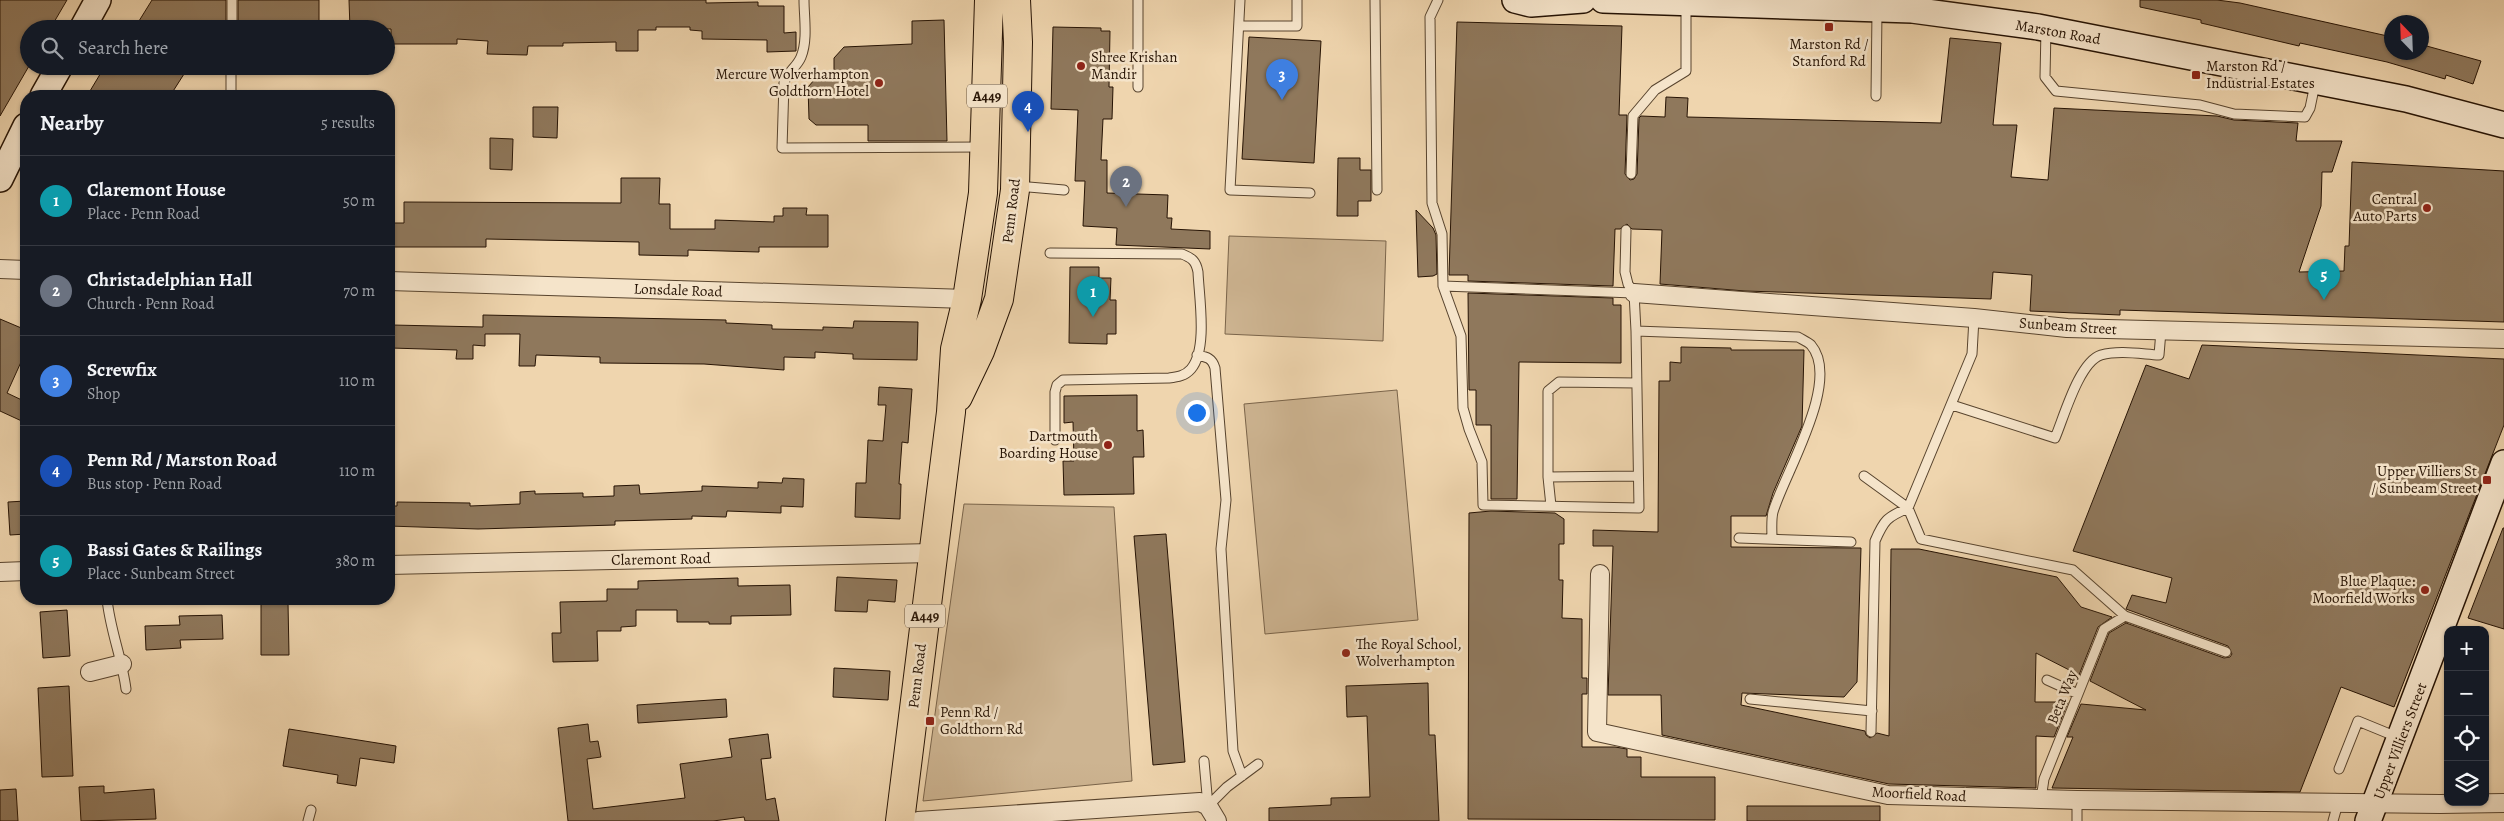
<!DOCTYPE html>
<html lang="en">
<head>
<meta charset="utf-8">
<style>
	body { margin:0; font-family:Alegreya,serif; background:#242831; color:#f1f3f6 }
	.controls { position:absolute; right:15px; bottom:15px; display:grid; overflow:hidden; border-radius:10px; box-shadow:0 1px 4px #0004 }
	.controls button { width:45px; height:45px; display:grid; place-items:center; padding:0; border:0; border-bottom:1px solid #363941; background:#171b24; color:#f1f3f6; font:25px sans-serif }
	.compass { position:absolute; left:2384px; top:15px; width:45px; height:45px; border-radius:50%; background:#171b24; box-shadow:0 1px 4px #0004; rotate:337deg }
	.you { position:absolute; left:1196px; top:412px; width:18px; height:18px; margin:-12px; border:4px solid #fff; border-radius:50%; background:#1a73e8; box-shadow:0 0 0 8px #1a73e833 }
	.badge { display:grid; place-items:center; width:32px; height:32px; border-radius:50%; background:#c59692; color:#fff; font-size:16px; font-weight:700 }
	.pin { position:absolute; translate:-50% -41px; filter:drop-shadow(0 1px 2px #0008) }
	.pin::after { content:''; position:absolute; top:26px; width:18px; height:15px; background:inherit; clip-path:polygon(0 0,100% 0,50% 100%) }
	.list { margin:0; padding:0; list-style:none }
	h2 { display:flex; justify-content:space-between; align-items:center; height:65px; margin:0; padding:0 20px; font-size:21px }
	h2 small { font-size:16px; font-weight:400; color:#9ea1a6 }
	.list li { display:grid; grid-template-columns:32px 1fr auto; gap:15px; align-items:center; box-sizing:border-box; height:90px; padding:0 20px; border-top:1px solid #363941 }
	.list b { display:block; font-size:19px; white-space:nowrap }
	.list p { margin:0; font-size:16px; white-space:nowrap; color:#9ea1a6 }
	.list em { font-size:16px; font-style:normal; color:#9ea1a6 }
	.icon { flex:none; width:28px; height:28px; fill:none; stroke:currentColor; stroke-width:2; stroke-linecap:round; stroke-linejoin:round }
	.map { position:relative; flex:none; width:2504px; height:821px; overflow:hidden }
	.search { position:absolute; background:#171b24; box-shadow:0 1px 4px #0004; left:20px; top:20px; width:375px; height:55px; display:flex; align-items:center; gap:12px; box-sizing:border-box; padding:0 18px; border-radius:28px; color:#9ea1a6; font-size:19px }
	.panel { position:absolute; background:#171b24; box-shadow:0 1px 4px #0004; left:20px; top:90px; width:375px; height:515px; border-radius:20px }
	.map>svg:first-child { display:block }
	.green { fill:#cdb491; stroke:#7a644a }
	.building { fill:#8f785c; stroke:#261304 }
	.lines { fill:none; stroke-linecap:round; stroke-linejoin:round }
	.lane-casing { stroke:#58442e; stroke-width:11 }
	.street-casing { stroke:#58442e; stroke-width:20 }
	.secondary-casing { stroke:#261304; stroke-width:28 }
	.highway-casing { stroke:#261304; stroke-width:30 }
	.lane { stroke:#f5e4ca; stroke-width:9 }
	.street { stroke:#f5e4ca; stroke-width:18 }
	.secondary { stroke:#f5e4ca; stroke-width:25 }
	.highway { stroke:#efd5ae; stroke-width:28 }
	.poi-dot { fill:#8f2418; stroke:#f5e4ca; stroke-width:2 }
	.labels { text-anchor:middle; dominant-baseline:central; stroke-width:5; stroke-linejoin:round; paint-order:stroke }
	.shield { fill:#f5e4ca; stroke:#64523f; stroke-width:1 }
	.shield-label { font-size:14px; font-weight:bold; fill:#261304 }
	.street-label { font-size:15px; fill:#261304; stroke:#f5e4ca }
	.poi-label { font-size:15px; fill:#261304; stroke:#f5e4ca; text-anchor:end }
</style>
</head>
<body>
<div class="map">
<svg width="2504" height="821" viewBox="0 0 2504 821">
	<rect width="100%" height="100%" fill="#efd5ae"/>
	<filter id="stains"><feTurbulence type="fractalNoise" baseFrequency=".004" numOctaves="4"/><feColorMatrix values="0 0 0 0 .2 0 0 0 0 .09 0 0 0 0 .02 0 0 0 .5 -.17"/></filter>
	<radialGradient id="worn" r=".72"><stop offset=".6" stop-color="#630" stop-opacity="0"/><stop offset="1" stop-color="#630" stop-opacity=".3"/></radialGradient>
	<path class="green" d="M1229 236 1386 241 1383 341 1225 334Z
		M1397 390 1418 620 1265 634 1244 404Z
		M964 504 1114 507 1132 781 923 801Z"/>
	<path class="building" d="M0 0H67L50 29H29V66L0 116Z
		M152 0H226V29H134Z
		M238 0H319V29H238Z
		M349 0H706V3L758 2V6H784V33L796 32V51L767 52V40L702 39V31L690 30V27H656V30H638V51H616V42L563 43V46H528L527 55 487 54 488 41 457 39V44H391V29H350Z
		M2140 0H2217L2240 3 2392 37V52H2422L2423 45 2481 61 2473 84 2446 75 2445 79 2387 62 2300 43 2299 46 2201 23V20L2140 7Z
		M944 20 947 141H868V125H816L809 119 808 87 815 79 834 78V58L844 47 912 44V21Z
		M1457 22 1622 26 1619 115H1627L1625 174 1630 180 1634 179 1637 174 1639 118 1641 116 1665 117 1666 97 1688 98 1687 117 1941 123 1950 38 2001 43 1993 125H2017L2011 177 2048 180 2054 108 2217 116 2234 120 2298 123 2296 141H2342L2332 172H2322L2321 206 2299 272 2344 271 2345 246H2349L2352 162 2504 171V322L2120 310V315L2030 311 2032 275 1993 272 1991 299 1745 291 1660 284 1662 230 1632 229 1627 224 1620 229H1615L1613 286 1468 281V275H1449Z
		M1053 27 1101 28V31H1110L1109 87H1113L1112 119H1103L1101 160H1107V193L1168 195 1167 218H1172L1171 229 1210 231V249L1116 245 1117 228 1083 226 1085 181H1075L1078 110 1051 109Z
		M1249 37 1321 41 1314 163 1242 159Z
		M105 66H171L184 74 170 96H98L90 91Z
		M533 107H558L557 138 533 137Z
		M490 138 513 139 512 170 490 169Z
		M1338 158H1360V170H1371V201H1358V216H1337Z
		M621 178H660L659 204H670V229H715V220L774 222V216H783V208H807L806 215H828V247H759V252L688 250V256L639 255V242L486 239V247H389V223H404V202L621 203Z
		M1416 210 1433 228 1436 235 1437 274 1433 276 1418 277Z
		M1070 267H1099V278H1111L1110 300H1116V334H1107V344L1069 343Z
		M1468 293 1613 298V305H1621V363L1519 362 1517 499H1491V425H1476V390H1469Z
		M483 315 726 320V323L772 325V329L823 330V327L853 328 854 321 918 322 917 360 853 359V354L815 352V358L784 357V370L704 364 600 363V357L536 355 535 366H519L520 334H485V346L473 345V359H456L457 350 391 348 392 325 483 327Z
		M0 319 26 330V351L7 393 26 402V423L0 411Z
		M2202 345 2504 359V425L2394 707 2341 687 2300 792 2052 788 2073 737H2067L2081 704 2146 710 2090 681 2109 633 2126 623 2224 658 2230 657 2232 654 2228 646 2126 609 2132 595 2166 603 2172 578 2073 551 2146 365 2189 379Z
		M1681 347 1731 348V350H1804L1802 426 1773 493 1766 516H1731V547L1861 548 1857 682 1844 697 1742 693 1741 705 1865 731 1866 735 1870 738 1877 733 1889 736 1891 549H1919L2057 577 2081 607 2112 617 2098 627 2079 675 2036 653 2035 702H2068L2054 737 2036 736V788L1889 784 1662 735 1661 695H1608L1613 546H1593V530L1658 532 1659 381H1670V362L1681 363Z
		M879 387 912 389 908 443 902 442 899 484H901L900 519 855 517 856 483H866L868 440 883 441 886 405H878Z
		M1137 395V431L1143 430 1144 457H1133L1134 494 1064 495 1063 461H1074L1073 422 1064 423V396Z
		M783 478 804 479 803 507 781 506V513L727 511 726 517 692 516V519L615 521V525L478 529 389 526V506H397V502L470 503V506L520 504V492L535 491V494L583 493V497L614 496V486L639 485 640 494 702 491V486L758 488V482L782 483Z
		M26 501V534L10 535 8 502Z
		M1491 511 1555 513 1564 519V544H1559V580H1563L1562 618 1582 619V678H1587V694H1582V747H1615L1627 749V757H1641V777H1715V820L1468 819 1469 513Z
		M2503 528H2504V629L2468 618Z
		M1166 534 1185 762 1153 765 1134 536Z
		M837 577 897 580 895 602 868 600 867 612 835 611Z
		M738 578V586L790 585 791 615 731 616V624H709V622H677V610H636V626L621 627V631H597L598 661 553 662 552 633H561L560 602 607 601V589H638V581Z
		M261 603H288L289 655H261Z
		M67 610 70 656 43 658 40 612Z
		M222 615 223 639 180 640 181 648 146 650 145 626 180 625 179 616Z
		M834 668 890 671 888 700 833 697Z
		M1428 683 1429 735H1435L1439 821H1269V808L1331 805V798L1370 797 1367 716 1347 717 1346 686Z
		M69 686 73 776 42 777 38 688Z
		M726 699 727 717 638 723 637 705Z
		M588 724 590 742 598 741 601 757 587 759 593 809 685 798 680 764 732 757 729 739 768 734 771 758 761 759 766 800 775 798 779 821H745L744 817 713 821H568L558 728Z
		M289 729 396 746 394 763 360 758 356 786 337 783 338 775 283 766Z
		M104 786V793L154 789 156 819 81 821 79 787Z
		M16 789 18 821H0V790Z
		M1747 806H1880V821H1747Z"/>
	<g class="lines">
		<defs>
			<path id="lane" d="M804 0C804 17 808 40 801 57 797 67 787 72 784 83L782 148 983 147
				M1138 0V87
				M1240 0 1230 190 1310 193
				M1375 0 1377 190
				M1438 0 1430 17 1432 203 1442 234 1443 286 1634 293
				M1240 26H1297V0
				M232 29V0
				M2046 29 2045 77 2056 91 2200 105 2234 114 2305 117 2310 108 2315 84
				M231 96V66
				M1876 96 1877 11
				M1631 174 1633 116 1655 90 1686 71V5
				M1017 186 1064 190
				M1050 253 1182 254C1192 258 1196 261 1198 272 1199 297 1208 349 1191 369 1185 376 1177 377 1169 378L1063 380 1057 385 1055 392V440
				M1443 286 1461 336 1463 408 1469 429 1482 462 1483 505 1639 508 1636 331 1634 293 1628 284 1625 272 1626 230
				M1636 331 1798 337C1801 339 1808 342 1811 345 1842 381 1784 474 1773 512 1771 520 1772 531 1772 539
				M1197 355C1207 357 1212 358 1215 368L1226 500 1221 549 1233 751 1242 776
				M1952 405 2055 438C2064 417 2079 362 2101 355 2119 350 2141 354 2159 355L2161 331
				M1864 476 1908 508 1972 354 1974 318
				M1548 477 1638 476
				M1551 506 1548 477V391L1559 382 1636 383
				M1739 538 1851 542
				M107 599C110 630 122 658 126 689
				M2047 680 2078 694
				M1750 699 1872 711
				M1871 732 1875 541C1884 520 1887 517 1908 508L1921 539 2073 570 2125 616 2226 652
				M1204 761 1208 806
				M2339 769 2358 721 2397 737
				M2041 799 2044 779 2104 629 2125 616
				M2077 800V821
				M1208 806 1227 787 1258 764
				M308 821 311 810
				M2333 821 2338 803"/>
			<path id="street" d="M0 269 26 270
				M389 281 967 299
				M1634 293 1974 318 2067 328 2504 339
				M389 565 932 553
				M0 572 26 571
				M1600 574 1597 732 1888 795 2077 800 2440 804 2504 803
				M90 672 122 664
				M918 821 1200 802 1208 806 1217 821"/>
			<path id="secondary" d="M1515 0 1531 4 1583 0
				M1603 0 1912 10 2038 27 2406 99 2504 125
				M82 29 98 0
				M43 96 60 66
				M0 179 26 126
				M2368 821 2504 463"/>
			<path id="highway" d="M958 397 980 351 999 299 1015 190 1018 42 1016 0
				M900 821 951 412 955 349 967 299 983 193 989 0"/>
		</defs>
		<use href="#lane" class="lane-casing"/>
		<use href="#street" class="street-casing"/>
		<use href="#secondary" class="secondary-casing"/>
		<use href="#highway" class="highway-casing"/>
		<use href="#lane" class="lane"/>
		<use href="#street" class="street"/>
		<use href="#secondary" class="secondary"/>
		<use href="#highway" class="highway"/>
	</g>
	<g class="poi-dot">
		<rect x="1824" y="22" width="10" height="10" rx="2.5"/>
		<circle cx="1081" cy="66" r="5"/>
		<rect x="2191" y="70" width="10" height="10" rx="2.5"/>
		<circle cx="879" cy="83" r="5"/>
		<circle cx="2427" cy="208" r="5"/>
		<circle cx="1108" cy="445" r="5"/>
		<rect x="2482" y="475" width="10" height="10" rx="2.5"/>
		<circle cx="2425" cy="590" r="5"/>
		<circle cx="1346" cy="653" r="5"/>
		<rect x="925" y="716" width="10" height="10" rx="2.5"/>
	</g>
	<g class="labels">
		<g class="shield">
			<rect x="967" y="84.5" width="40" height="23" rx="4"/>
			<rect x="905" y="604.5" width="40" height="23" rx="4"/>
		</g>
		<g class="shield-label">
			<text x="987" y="96">A449</text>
			<text x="925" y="616">A449</text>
		</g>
		<g class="street-label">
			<text transform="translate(2058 32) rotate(10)">Marston Road</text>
			<text transform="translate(1011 211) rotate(-83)">Penn Road</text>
			<text transform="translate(678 290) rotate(2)">Lonsdale Road</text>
			<text transform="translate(2068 326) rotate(4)">Sunbeam Street</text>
			<text transform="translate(661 559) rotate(-1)">Claremont Road</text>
			<text transform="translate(917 676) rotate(-83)">Penn Road</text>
			<text transform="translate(2062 697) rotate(-68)">Beta Way</text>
			<text transform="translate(2400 741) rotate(-69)">Upper Villiers Street</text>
			<text transform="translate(1919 794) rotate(3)">Moorfield Road</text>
		</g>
		<g class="poi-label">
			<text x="1829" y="44" text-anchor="middle">Marston Rd /<tspan x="1829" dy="17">Stanford Rd</tspan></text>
			<text x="1091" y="57" text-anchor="start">Shree Krishan<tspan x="1091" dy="17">Mandir</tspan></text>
			<text x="2206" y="66" text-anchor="start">Marston Rd /<tspan x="2206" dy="17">Industrial Estates</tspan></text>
			<text x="869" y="74">Mercure Wolverhampton<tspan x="869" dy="17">Goldthorn Hotel</tspan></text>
			<text x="2417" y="199">Central<tspan x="2417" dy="17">Auto Parts</tspan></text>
			<text x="1098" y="436">Dartmouth<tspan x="1098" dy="17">Boarding House</tspan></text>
			<text x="2477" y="471">Upper Villiers St<tspan x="2477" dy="17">/ Sunbeam Street</tspan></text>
			<text x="2415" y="581">Blue Plaque:<tspan x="2415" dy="17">Moorfield Works</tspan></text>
			<text x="1356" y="644" text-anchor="start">The Royal School,<tspan x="1356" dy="17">Wolverhampton</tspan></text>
			<text x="940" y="712" text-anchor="start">Penn Rd /<tspan x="940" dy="17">Goldthorn Rd</tspan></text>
		</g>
	</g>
	<rect width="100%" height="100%" filter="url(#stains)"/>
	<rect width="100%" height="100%" fill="url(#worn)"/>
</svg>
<div class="controls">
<button>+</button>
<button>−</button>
<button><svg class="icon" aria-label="locate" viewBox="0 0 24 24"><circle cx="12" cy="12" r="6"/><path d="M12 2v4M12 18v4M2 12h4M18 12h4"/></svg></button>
<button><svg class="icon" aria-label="layers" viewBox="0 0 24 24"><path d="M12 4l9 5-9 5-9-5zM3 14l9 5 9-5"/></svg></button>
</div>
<svg class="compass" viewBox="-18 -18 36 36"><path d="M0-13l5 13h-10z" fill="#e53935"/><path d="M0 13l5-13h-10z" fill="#9ea1a6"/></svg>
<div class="you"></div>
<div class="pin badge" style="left:1093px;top:317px;background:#0f9aa8">1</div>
<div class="pin badge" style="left:1126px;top:207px;background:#6b7280">2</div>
<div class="pin badge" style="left:1282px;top:100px;background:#3f7fe0">3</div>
<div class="pin badge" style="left:1028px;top:132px;background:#1a4fb4">4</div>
<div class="pin badge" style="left:2324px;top:300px;background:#0f9aa8">5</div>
<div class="search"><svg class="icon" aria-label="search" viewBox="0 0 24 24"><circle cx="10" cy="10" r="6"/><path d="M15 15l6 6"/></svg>Search here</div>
<section class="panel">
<h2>Nearby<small>5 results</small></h2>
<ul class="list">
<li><span class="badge" style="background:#0f9aa8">1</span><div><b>Claremont House</b><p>Place · Penn Road</p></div><em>50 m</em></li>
<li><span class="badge" style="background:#6b7280">2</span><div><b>Christadelphian Hall</b><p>Church · Penn Road</p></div><em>70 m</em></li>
<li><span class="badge" style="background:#3f7fe0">3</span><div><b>Screwfix</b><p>Shop</p></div><em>110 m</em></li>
<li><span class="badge" style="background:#1a4fb4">4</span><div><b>Penn Rd / Marston Road</b><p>Bus stop · Penn Road</p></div><em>110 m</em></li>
<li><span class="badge" style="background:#0f9aa8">5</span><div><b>Bassi Gates &amp; Railings</b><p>Place · Sunbeam Street</p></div><em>380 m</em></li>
</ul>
</section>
</div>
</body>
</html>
